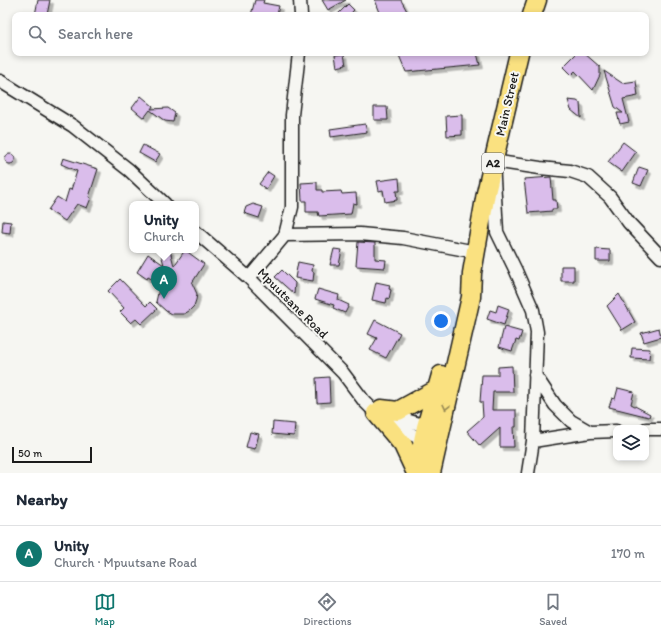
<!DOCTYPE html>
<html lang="en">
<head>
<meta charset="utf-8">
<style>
	body { margin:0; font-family:Itim,sans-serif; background:#f2f2f3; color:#1f2937 }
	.controls { position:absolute; right:12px; bottom:12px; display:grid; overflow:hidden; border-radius:8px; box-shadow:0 2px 6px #0003 }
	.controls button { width:36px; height:36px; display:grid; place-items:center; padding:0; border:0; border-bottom:1px solid #e0e1e3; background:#fff; color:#1f2937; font:20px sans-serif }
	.scale { position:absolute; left:12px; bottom:10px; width:80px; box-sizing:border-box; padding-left:4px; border:2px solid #1c1c1c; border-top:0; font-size:11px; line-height:14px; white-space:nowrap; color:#1c1c1c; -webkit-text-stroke:3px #f6f6f2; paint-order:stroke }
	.you { position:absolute; left:441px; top:321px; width:14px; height:14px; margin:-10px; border:3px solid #fff; border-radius:50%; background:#1a73e8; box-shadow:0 0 0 6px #1a73e833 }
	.badge { display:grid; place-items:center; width:26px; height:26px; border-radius:50%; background:#0f766e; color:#fff; font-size:13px; font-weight:700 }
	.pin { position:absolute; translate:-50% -33px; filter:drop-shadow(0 1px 2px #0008) }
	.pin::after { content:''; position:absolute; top:21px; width:14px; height:12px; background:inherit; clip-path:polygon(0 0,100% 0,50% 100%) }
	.popup { position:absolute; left:129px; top:201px; width:70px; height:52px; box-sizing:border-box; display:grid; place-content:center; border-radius:8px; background:#fff; filter:drop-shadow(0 1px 3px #0005); font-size:13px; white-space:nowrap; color:#747a83 }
	.popup b { font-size:15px; color:#1f2937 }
	.popup::after { content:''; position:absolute; left:50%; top:100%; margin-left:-8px; border:8px solid transparent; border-top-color:#fff }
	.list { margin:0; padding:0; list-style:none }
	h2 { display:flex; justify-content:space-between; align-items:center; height:52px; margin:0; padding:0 16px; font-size:17px }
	h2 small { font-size:13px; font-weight:400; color:#747a83 }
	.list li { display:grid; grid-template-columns:26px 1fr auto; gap:12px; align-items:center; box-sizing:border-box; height:56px; padding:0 16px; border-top:1px solid #e0e1e3 }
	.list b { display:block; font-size:15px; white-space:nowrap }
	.list p { margin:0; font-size:13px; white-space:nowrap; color:#747a83 }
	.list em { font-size:13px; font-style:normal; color:#747a83 }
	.icon { flex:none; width:22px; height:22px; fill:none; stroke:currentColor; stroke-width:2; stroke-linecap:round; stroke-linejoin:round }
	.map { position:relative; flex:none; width:661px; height:473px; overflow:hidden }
	.search { position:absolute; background:#fff; box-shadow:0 2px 6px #0003; left:12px; right:12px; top:12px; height:44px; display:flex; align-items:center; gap:10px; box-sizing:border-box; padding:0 14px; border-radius:8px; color:#747a83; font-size:15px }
	.sheet { height:108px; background:#fff }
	nav { display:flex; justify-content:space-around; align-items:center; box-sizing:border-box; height:56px; border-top:1px solid #e0e1e3; background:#fff; font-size:11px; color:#747a83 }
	nav a { display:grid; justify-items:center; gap:2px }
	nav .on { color:#0f766e }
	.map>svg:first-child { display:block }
	.building { fill:#dabdeb; stroke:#1c1c1c; filter:url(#shadow) }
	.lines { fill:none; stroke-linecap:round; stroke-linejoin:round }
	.minor-casing { stroke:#1c1c1c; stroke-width:15 }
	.highway-casing { stroke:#1c1c1c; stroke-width:21 }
	.minor { stroke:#f6f6f2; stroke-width:12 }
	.highway { stroke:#fae180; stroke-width:18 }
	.oneway { stroke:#968853 }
	.labels { text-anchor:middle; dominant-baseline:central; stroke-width:4; stroke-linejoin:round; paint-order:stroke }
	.shield { fill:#f6f6f2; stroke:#5d5d5c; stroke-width:1 }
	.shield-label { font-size:12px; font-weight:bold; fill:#1c1c1c }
	.street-label { font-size:13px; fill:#1c1c1c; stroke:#f6f6f2 }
</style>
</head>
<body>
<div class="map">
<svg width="661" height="473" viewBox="0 0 661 473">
	<defs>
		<filter id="shadow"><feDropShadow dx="3.5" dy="3.5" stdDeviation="0" flood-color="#0004"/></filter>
	</defs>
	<rect width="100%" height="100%" fill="#f6f6f2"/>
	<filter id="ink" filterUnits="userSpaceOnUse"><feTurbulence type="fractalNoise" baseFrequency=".025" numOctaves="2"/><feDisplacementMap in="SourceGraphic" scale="8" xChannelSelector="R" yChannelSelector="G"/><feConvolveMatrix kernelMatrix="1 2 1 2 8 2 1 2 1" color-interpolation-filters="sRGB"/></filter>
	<g filter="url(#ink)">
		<path class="building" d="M38 0H50L47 15H35Z
			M255 0H264L263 3 279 6 277 15H251Z
			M322 0H346L328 10Z
			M375 0H401L409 15H381Z
			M348 4 354 10 349 15H337Z
			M398 53H477L480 65 406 72Z
			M577 53H584L600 67V75L593 90 575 71 571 75 563 67Z
			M344 54 346 65 337 67 335 55Z
			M604 71 622 83 636 81 638 96 623 99 629 122 620 124 617 113H623L615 107Z
			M141 96 153 106 151 109 168 108 175 113 173 122 165 121 150 110 144 118 132 108Z
			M568 100 577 101 580 103 581 118 571 110Z
			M374 107H387L388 120H374Z
			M462 115V135L447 136 446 116Z
			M365 124 367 132 331 137 330 129Z
			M623 142 636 152 622 172 608 162Z
			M143 145 160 154 155 162 139 153Z
			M5 159a5 5 0 1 1 10 0a5 5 0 1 1-10 0Z
			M63 158 98 169 89 197 91 198 87 208 77 204 65 221 48 210 57 197 65 202 69 189 71 190 77 171 61 164Z
			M639 167 648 170 641 186 633 183Z
			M268 172 274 176 266 189 259 184Z
			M551 177 553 200H556L557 209H552V211L528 213 524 179Z
			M399 178 400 191H396L397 200 385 202 383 190 379 191 377 181Z
			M317 182V190H322V192L341 191 342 194 356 193 357 204 353 203 351 214 319 216 318 212H306V201H302L301 183Z
			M253 204 263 207 259 218 244 213 246 207Z
			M3 221 11 222 10 233 2 232Z
			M358 242 375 243V259L386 260 385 268 356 266Z
			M334 249 342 250 339 265H330Z
			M596 249 610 250V261H596Z
			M160 250H170L174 266 185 250 204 264 192 283 197 294 196 300 194 306 189 311 184 314H171L166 311 156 302 160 284 148 277 147 279 137 272 148 254 164 265Z
			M298 262 313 265 312 271 314 272 313 281 295 278Z
			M561 266H574V281H561Z
			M282 270 295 283 294 294 275 277Z
			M120 279 146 306 150 302 157 309 141 324 136 319 131 323 120 312 124 308 108 291Z
			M376 282 390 285 389 289 391 290 389 299 387 298 386 303 372 300Z
			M318 289 339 295 338 300 349 305 345 313 333 308 334 305 315 299Z
			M619 294 635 322 622 330 607 306Z
			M498 305 509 309 504 325 487 319 490 310 496 312Z
			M375 320 400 333 386 358 370 350 377 338 368 334Z
			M504 327 522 332 519 341 516 340 512 351 499 347Z
			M659 328 661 337 644 342 641 333Z
			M632 348 650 349 649 359 631 358Z
			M512 366 513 392H493L492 410H516V427H513L514 447H500V428L480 446 467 431 483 417 482 402H480L482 375H498V367Z
			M329 377 330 402 317 403 316 378Z
			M618 388 634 392 631 404 650 414 649 417 609 407 612 398 615 399Z
			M273 422 295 424 294 436 272 434Z
			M250 432 259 434 255 449 246 447Z"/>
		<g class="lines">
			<defs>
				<path id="minor" d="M300 0 301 15
					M0 81 73 126 129 170 165 204
					M196 232 249 278 343 373 364 401 376 413 388 422 404 431 429 442
					M285 235 360 234 403 238 476 252
					M249 278 285 235 292 207V115L299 53
					M535 375 555 405 571 421 590 432
					M387 412 399 418 433 428
					M646 429H661
					M533 441 590 432 616 431
					M528 473 533 441 537 332 533 310 516 271 497 232 493 161 540 168 570 171 588 177 610 197 629 223 661 257"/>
				<path id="highway" d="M532 15 537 0
					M381 409 398 411 438 389
					M376 413 403 445 416 473
					M416 473 426 427 441 375
					M431 473 471 297 472 273 486 193 519 53"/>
			</defs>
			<use href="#minor" class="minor-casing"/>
			<use href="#highway" class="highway-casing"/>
			<use href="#minor" class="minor"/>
			<use href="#highway" class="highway"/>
		</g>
		<defs><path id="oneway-chevron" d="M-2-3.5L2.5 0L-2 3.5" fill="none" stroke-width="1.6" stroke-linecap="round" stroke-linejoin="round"/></defs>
		<use class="oneway" href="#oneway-chevron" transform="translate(446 407) rotate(103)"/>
	</g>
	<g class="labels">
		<rect class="shield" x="482" y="153" width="22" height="20" rx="3"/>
		<g class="shield-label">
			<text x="493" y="163">A2</text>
		</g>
		<g class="street-label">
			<text transform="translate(507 104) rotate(-77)">Main Street</text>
			<text transform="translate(293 303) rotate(45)">Mpuutsane Road</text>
		</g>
	</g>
</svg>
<div class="controls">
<button><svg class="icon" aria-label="layers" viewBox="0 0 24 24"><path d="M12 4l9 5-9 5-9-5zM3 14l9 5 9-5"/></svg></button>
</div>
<div class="scale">50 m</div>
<div class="you"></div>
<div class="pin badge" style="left:164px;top:299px">A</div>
<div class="popup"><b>Unity</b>Church</div>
<div class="search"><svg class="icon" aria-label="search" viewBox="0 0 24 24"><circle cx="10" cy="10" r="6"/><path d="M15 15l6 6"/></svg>Search here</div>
</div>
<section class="sheet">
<h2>Nearby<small></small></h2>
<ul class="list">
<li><span class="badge">A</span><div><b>Unity</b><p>Church · Mpuutsane Road</p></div><em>170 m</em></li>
</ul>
</section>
<nav>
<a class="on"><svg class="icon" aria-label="map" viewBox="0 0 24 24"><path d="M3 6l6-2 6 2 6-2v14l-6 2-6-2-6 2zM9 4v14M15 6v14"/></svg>Map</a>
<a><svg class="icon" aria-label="directions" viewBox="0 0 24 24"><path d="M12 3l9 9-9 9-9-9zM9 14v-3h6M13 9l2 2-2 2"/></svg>Directions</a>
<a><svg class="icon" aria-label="saved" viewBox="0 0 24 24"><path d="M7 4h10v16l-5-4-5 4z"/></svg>Saved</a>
</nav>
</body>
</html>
